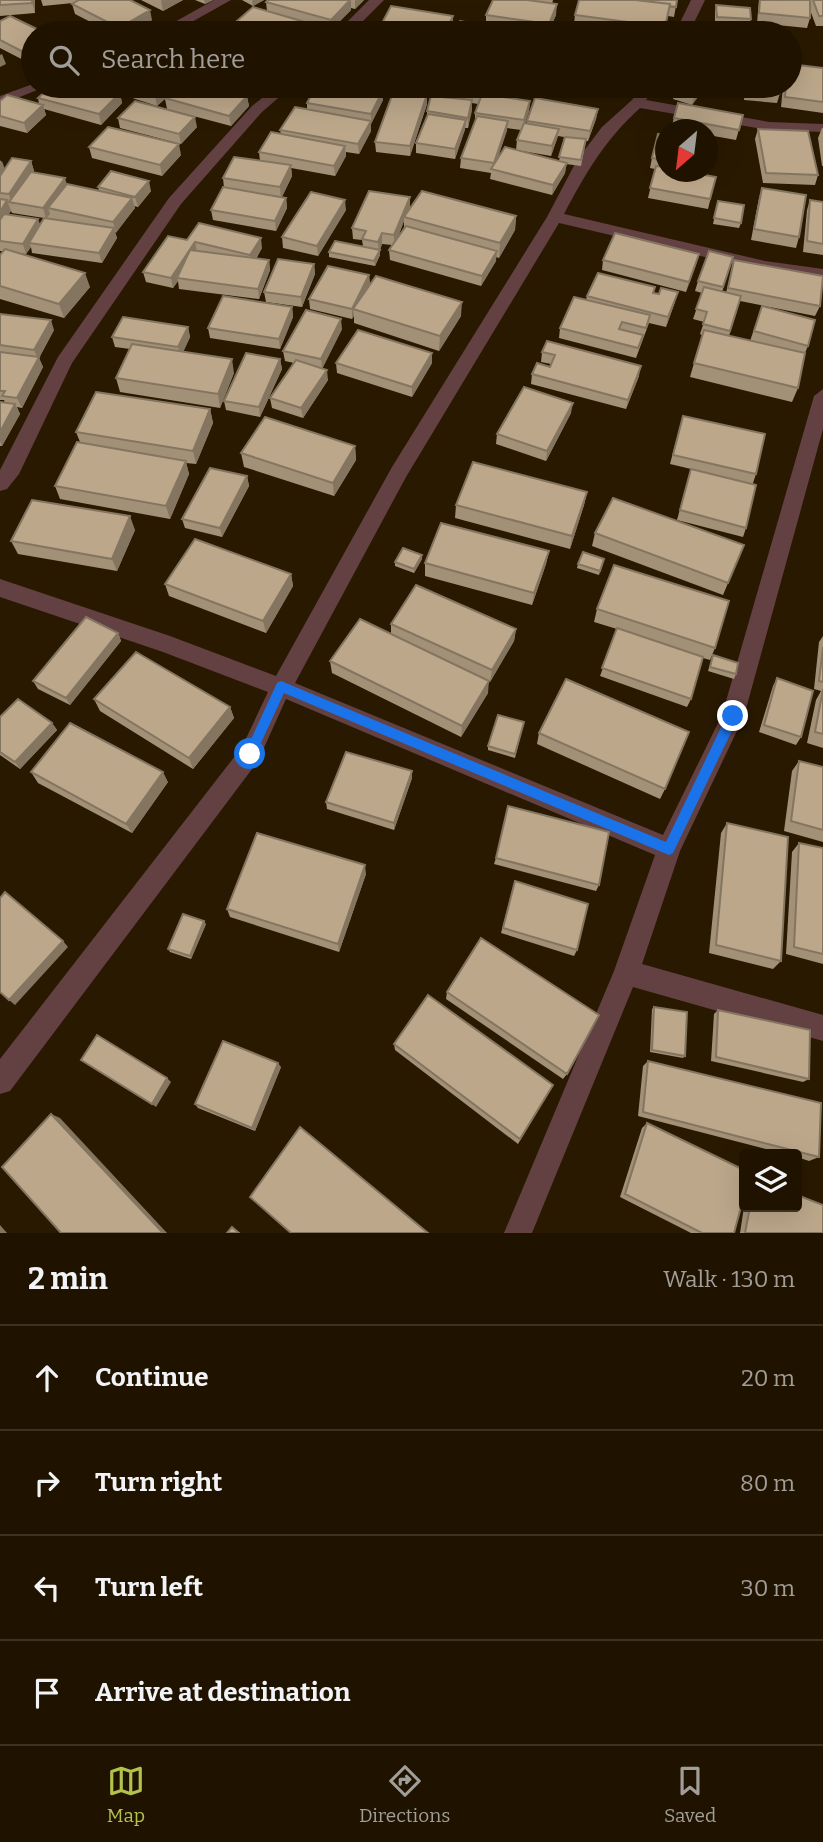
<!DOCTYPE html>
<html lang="en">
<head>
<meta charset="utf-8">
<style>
	body { margin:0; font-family:Bitter,serif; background:#271c0a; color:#f1f3f6 }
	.controls { position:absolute; right:21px; bottom:21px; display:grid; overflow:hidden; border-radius:7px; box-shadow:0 7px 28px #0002 }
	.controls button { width:63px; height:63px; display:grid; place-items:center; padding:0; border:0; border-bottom:2px solid #3c3222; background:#1f1300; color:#f1f3f6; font:35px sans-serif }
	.compass { position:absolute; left:655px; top:119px; width:63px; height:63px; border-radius:50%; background:#1f1300; box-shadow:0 7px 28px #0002; rotate:208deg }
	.stop { position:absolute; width:21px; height:21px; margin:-16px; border:5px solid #1a73e8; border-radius:50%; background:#fff }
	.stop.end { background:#1a73e8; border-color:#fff; box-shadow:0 2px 7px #0008 }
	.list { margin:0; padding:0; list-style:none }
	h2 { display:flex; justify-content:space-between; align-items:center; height:91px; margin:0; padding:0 28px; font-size:30px }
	h2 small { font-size:23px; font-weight:400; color:#a19e99 }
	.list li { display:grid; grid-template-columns:46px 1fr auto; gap:21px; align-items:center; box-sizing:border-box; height:105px; padding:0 28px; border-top:2px solid #3c3222 }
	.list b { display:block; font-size:26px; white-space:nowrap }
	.list em { font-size:23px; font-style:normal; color:#a19e99 }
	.icon { flex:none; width:38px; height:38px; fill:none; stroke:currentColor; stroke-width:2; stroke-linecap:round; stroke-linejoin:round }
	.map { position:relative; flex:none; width:823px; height:1233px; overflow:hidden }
	.search { position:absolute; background:#1f1300; box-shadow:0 7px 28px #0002; left:21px; right:21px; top:21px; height:77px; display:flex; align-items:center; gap:18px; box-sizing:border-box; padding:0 24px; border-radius:38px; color:#a19e99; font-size:26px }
	.sheet { height:511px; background:#1f1300 }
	nav { display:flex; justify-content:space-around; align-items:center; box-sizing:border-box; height:98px; border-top:2px solid #3c3222; background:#1f1300; font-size:19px; color:#a19e99 }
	nav a { display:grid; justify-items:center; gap:4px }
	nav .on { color:#b3c24b }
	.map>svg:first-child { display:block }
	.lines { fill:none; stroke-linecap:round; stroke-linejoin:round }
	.minor { fill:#634142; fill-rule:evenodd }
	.wall { fill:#a29077; fill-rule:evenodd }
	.shaded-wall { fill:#847561 }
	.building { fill:#bca78a; stroke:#847561; stroke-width:2 }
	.route { fill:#1a73e8 }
</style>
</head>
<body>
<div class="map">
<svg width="823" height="1233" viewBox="0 0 823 1233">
	<rect width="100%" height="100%" fill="#291900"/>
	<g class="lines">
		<path class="minor" d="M214 0H231L172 33H155Z
			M369 0H384L351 33H336Z
			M691 0H705L689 33H675Z
			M33 84 47 86 0 105V96Z
			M277 86H292L262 112 181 204 72 363 19 474 7 489 0 491V470L58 357 169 198 252 106Z
			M642 86H656L646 100 769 122 823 124V132L769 130 640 108C604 141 587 171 564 214L765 261 823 269V281L765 271 559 223 406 477 295 683 663 835 722 715 814 396 823 389V429L744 716 680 851 642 964 823 1015V1041L633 987 532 1233H504L614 971 655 855 286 699 258 761 10 1091 0 1094V1059L242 747 268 692 163 652 0 597V579L170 636 276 676 392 467 547 217 577 160 602 127 632 100Z"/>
	</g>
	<path class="wall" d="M0 0H35V13L0 16Z
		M41 0H130L152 20 130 33H112L75 14 72 4 73 3 43 6Z
		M141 0H183L163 11Z
		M195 0H213L205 4Z
		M242 0H264L253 6Z
		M268 0H364L355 9 351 8V10L331 30 319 26 320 33H210H231L230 27 267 11 266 2Z
		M493 0H553L552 4 556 15 548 33H540L486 25V15Z
		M677 0 674 17 668 16 664 33H566L574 24 575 15Z
		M759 0H823V26H816L810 10V18L807 28 757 23Z
		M716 5 751 19 750 25 715 22V11Z
		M0 21 33 33V65L0 48Z
		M453 26 449 33H375L380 32V27Z
		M823 68V113L781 107 783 86H790Z
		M92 86H208L236 93 215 86H261L248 97H247L249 106 231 126 167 109 165 99 157 106 120 94 122 103 101 125 44 109 46 115 27 133 0 126V101L39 104 38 98Z
		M446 86H505L501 97 530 101 529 111 525 123H527V121L598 109 596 119 588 141H586L581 166 566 164 565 173 552 195 490 179 491 173 460 168 461 158 475 121V113L478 104 472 103 468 128H465L455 159 416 153V143L427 116V111L444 98V91ZM507 128 521 130 517 140 516 150 498 157ZM558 136 564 137 559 161 522 151 551 156Z
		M577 86H624L623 91Z
		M677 86H706L692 105 673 99 675 89Z
		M745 86H780V93L777 103 744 100Z
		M427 94V104L410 156 376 152 375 142Z
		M383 100 371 124V131L359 154 346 152V156L335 176 291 168 292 176 282 197 286 198 287 208 276 231 213 220 211 210 224 188 223 178 260 161 259 152 281 134 280 130 307 109V103Z
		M743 115 736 140 708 135V130H679L671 128 674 118Z
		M118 118 197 127 181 144 120 128Z
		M822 128H823V166H822L818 138Z
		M758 129 818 175 815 185 763 183 755 139Z
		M666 136V172H708V143L714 144 707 175 716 177 708 209 648 198 655 169 650 168 652 158Z
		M89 147 181 155 162 176 92 158Z
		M0 160 5 169 31 161 34 171 33 173 67 185 99 190 98 187 151 191 138 207 134 206 135 208 115 233 117 238 102 263 32 253 31 247 26 254 17 253 90 287 64 318 0 299V255L3 251H0ZM8 204 12 213 44 218 40 224 8 214 11 211Z
		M762 188 799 237 796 248 751 240 759 198Z
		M810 200 823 202V255L803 252 807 210Z
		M718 201 741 223 739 228 713 224Z
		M410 207 408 211 516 216 515 230 499 258 496 257V261L481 286 390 260 389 250 392 245 382 244 380 250V255L375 266 329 257V252L363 246 362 240 353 239 352 228ZM404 221V228L398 237Z
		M346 210 318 256 283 248 282 237Z
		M187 240 262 248 256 259 269 260 270 270 259 299 179 289 178 281 173 288 146 282 143 272Z
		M699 254 686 292 602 270 603 260Z
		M733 257 722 292 726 293 734 260 820 306 815 316 740 301 729 336 750 341 762 306 808 346 805 353 798 388 792 402 690 377 702 335 700 334 704 322 693 319 702 293 695 291 698 281Z
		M314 264 315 274 302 307 266 302 264 292Z
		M369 275 370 285 461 316 439 351 354 323V316L352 319 310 309 309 299Z
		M655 287 653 293 675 302 666 327 649 323 636 358 559 338 560 328 586 300 587 296Z
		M292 307 293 317 280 349 210 338 208 328Z
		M0 314 54 330 39 358 43 367 22 408 17 407 20 414 2 446H0V402L5 403 4 400H0Z
		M188 327 190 337 183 352 234 373 220 408 120 392 116 378 130 349 115 347 112 337Z
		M342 329 322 369 328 380 303 418 272 408 270 398 294 363 285 361 283 351Z
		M542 352 639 376 626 409 531 384 532 374 550 367 551 364 541 362Z
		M432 353V363L412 397 337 373 336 363Z
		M280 359 282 369 260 417 226 410 224 401Z
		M210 409 213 423 196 464 186 463 189 474 170 519 60 499 55 486 80 442 76 432Z
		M571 413 546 461 496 444 497 434Z
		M680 426 756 474 753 483 746 528 743 537 677 520 691 469 670 464Z
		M355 446 356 460 334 496 244 467 241 453Z
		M247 476 249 486 222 537 185 528 182 519Z
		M587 492 584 505 570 549 455 518 456 505Z
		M135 530 117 571 18 554 11 541Z
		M595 533 744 545 723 595 592 546Z
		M549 551 546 564 532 605 425 576V563Z
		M422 559 414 573 395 566V562Z
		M604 559 599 575 577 568 578 564Z
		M291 574 293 586 266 633 169 596 165 584Z
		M597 609 715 648 710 660 703 658 691 699 687 707 600 676 617 629 594 622Z
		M391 624 516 629 514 641 490 682 480 677 488 693 461 737 332 673 330 661 391 634Z
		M118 633 121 641 70 705 38 689 33 681Z
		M823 636V748L807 743 816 700 821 691 814 689 819 642Z
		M713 655 736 674 734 679 708 671Z
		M777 678 801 737 796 745 759 732 773 686Z
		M94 699 230 707 234 718 193 769 100 711Z
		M0 717 52 723 57 730 20 769 0 755Z
		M524 722 515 758 488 750V746Z
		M539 733 665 789 660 799 537 744Z
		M799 761 823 767V842L784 831 792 771Z
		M31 772 168 782 132 833 38 783Z
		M412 778 394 830 327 809 326 802Z
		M727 823 781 961 773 969 709 953 721 833Z
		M799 843 823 848V964L786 954 792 852Z
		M496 858 599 885 596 891 494 864Z
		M366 874 339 952 230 917 227 909Z
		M515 881 577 950 574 956 501 933Z
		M206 924 191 959 170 952 168 949Z
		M447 992 567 1074 563 1079 446 999Z
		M654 1007 685 1056 683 1058 650 1052 652 1009Z
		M718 1010 809 1079 803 1082 711 1061 714 1014Z
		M394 1044 553 1085 518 1144 395 1050Z
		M648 1061 819 1157 809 1161 797 1157V1154H785L638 1116 643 1066Z
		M281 1067 255 1131 198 1108 195 1104Z
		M647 1123 734 1233H691L620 1197 642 1128Z
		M744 1207H797L823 1233H740Z"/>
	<path class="shaded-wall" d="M32 0H35V13L32 3Z
		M162 0H183L163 11 161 1Z
		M204 0H213L205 4Z
		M253 0H264L253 6 252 1Z
		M351 0V10L331 30V20Z
		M355 0H364L355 9Z
		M557 4 556 15 548 33 549 24Z
		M150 10 152 20 130 33H120L119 28Z
		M453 16V26L449 33H445Z
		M319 26 320 33H311Z
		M2 54 6 64 0 67V55Z
		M166 86H178L157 106 155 95Z
		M248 86H261L248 97 247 87Z
		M502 86H505L498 105 499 95Z
		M701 86H706L692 105 695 94Z
		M383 90V100L371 124V114Z
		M120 93 122 103 101 125 99 114Z
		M427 94V104L410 156V146Z
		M247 96 249 106 231 126 229 116Z
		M472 100V111L468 128V118Z
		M530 101 529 111 523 130 524 120Z
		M43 105 46 115 27 133 24 123Z
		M598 109 596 119 588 141 590 131Z
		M195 117 197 127 181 144 179 134Z
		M466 120 465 130 455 159V149Z
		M371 121V131L359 154 358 144Z
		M508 121 507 131 494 169V163Z
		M559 129 557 139 551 156 552 146Z
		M179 144 181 155 162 176 160 165Z
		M345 146 346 156 335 176 334 166Z
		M2 161 7 175 0 185V163Z
		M31 161 34 171 12 205 9 194Z
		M567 163 565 173 552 195 553 185Z
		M291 165 292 176 281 198 280 187Z
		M65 178 68 188 48 208 50 214 46 219 43 208Z
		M149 181 151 191 138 207 135 197Z
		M410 197V207L406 218 404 217V221L394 246V235Z
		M132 198 135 208 116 233 113 222Z
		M286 198 287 208 276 231 275 221Z
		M7 200 11 211 0 228V212Z
		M345 200 346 210 318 256 317 246Z
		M516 216 515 230 499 258 500 243Z
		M38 219 42 229 29 243 31 247 26 254 23 244Z
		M114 228 117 238 102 263 99 253Z
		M382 233V244L379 252 378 242Z
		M261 238 262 248 251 265 250 255Z
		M195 242 197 252 177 278 178 281 173 288 171 278Z
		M380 250V255L375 266 374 261Z
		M497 251 496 261 481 286 482 276Z
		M699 254 696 265 686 292 689 282Z
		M269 260 270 270 259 299 258 289Z
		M314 264 315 274 302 307 301 297Z
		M85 273 90 287 64 318 59 304Z
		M369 275 370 285 353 309 354 316 352 319V309Z
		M678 292 675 302 666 327 668 317Z
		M462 302 461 316 439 351 440 336Z
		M292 307 293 317 280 349 279 339Z
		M341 319 342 329 322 369 321 359Z
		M51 320 54 330 39 358 43 367 22 408 17 398 38 359 34 350Z
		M188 327 190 337 181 357 178 347Z
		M432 353V363L412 397V387Z
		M232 359 234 373 220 408 218 394Z
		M280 359 282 369 260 417 259 407Z
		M641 366 639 376 626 409 628 400Z
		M327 370 328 380 303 418 301 408Z
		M573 403 571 413 546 461 547 451Z
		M15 404 20 414 2 446 0 441V432Z
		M210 409 213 423 196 464 193 451Z
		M355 446 356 460 334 496 333 483Z
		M186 461 189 474 170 519 166 506Z
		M247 476 249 486 222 537 220 528Z
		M587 492 584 505 570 549 572 536Z
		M130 516 135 530 117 571 112 559Z
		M549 551 546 564 532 605 534 593Z
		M422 555V559L414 573V569Z
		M291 574 293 586 266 633 263 621Z
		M516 629 514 641 490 682 492 670Z
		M118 633 121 641 70 705 66 698Z
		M489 681 488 693 461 737 462 726Z
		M230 707 234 718 193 769 189 758Z
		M52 723 57 730 20 769 15 762Z
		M412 771V778L394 830V823Z
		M163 772 168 782 132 833 126 824Z
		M365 865 366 874 339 952 338 944Z
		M204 921 206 924 191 959 190 956Z
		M63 941 68 947 15 1005 9 1000Z
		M278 1063 281 1067 255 1131 252 1128Z
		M167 1078 171 1082 156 1107 152 1104Z
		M51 1114 60 1118 167 1233H163Z
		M0 1225 7 1233H0Z"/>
	<path class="building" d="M0 0H32V3L0 5Z
		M79 0H130L150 10 119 28 72 4Z
		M268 0H350L331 20 266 2Z
		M493 0H527L557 4 549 24 486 15Z
		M579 0H635L670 4 665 27 575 15Z
		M635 0H677L676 7 670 6V4Z
		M760 0H810V18L759 13Z
		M813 0H823V16H819Z
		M716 5 750 8 751 19 717 17Z
		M391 6 453 16 445 33H422L380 27Z
		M253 7 319 26 311 33H253L230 27Z
		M10 16 45 33H33V57L0 40V21Z
		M460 21 480 25 475 33H452Z
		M568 23 657 33H566Z
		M168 26 193 33H160Z
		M216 28 233 33H210Z
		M790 64 823 68V102L785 97 786 86H790Z
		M51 86H92L120 93 99 114 38 98Z
		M123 86H166L155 95Z
		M177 86H208L247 96 229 116 165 98Z
		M316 86H355L383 90 371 114 307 103Z
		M446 86H502L499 95 444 91Z
		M677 86H701L695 94 675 89Z
		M747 86H780V93L747 89Z
		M394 90 427 94 410 146 375 142Z
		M482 94 530 101 524 120 475 113Z
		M7 95 43 105 24 123 0 116V101Z
		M431 96 472 100 468 118 427 111Z
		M535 98 598 109 590 131 527 121Z
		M135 101 195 117 179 134 118 118Z
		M678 103 743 115 739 130 674 118Z
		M295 107 371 121 358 144 280 130Z
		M428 114 466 120 455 149 416 143Z
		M477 116 508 121 494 163 461 158Z
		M524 123 559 129 552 146 517 140Z
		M108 127 179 144 160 165 89 147Z
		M758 129 808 131 818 175 766 173Z
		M271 132 345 146 334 166 259 152Z
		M658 134 666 136V160L652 158Z
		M565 137 586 139 581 160 559 157Z
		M708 143 714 144 709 168 708 167Z
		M505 147 567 163 553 185 491 169Z
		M234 157 291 165 280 187 223 178Z
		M12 158 31 161 9 194 0 193V176Z
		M656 166 666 167V172H688L716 177 710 199 650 188Z
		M111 171 149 181 135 197 98 187Z
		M31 172 65 178 43 208 9 202Z
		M67 184 132 198 113 222 48 208Z
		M223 187 286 198 275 221 211 210Z
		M762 188 806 195 799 237 754 229Z
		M369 191 410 197 394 235 382 233 378 242 362 239 366 231 352 228Z
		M422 191 516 216 500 243 404 217Z
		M311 192 345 200 317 246 282 237Z
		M0 199 7 200 0 212Z
		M810 200 823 202V244L807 241Z
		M718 201 744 205 741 223 714 218Z
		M4 214 38 219 23 244 0 241V220Z
		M44 218 114 228 99 253 29 243Z
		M199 223 261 238 250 255 195 242 171 278 143 272 168 236 187 240Z
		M406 226 497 251 482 276 389 250Z
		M615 233 699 254 689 282 603 260Z
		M335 241 380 250 374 261 329 252Z
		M5 249 85 273 59 304 0 286V255Z
		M190 250 269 260 258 289 177 278Z
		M709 251 733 257 723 287 698 281Z
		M278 259 314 264 301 297 264 292Z
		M734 260 823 276 820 306 728 288Z
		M328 266 369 275 352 309 309 299Z
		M598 273 655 287 653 293 659 294 661 288 678 292 668 317 587 296Z
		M376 276 462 302 440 336 353 309Z
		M704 287 741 296 730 331 703 324 707 312 696 309Z
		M223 296 292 307 279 339 208 328Z
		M574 297 650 315 646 328 622 322 619 329 643 335 638 348 560 328Z
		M762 306 815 320 808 346 754 331Z
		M306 310 341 319 321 359 283 351Z
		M0 314 51 320 34 350 0 345Z
		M123 317 188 327 178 347 112 337Z
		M358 330 432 353 412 387 336 363Z
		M704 330 805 353 798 388 694 363Z
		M547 341 641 366 628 400 532 374 537 363 550 367 555 355 542 352Z
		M132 344 232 359 218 394 116 378Z
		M0 352 39 357 17 398 2 396 5 391H0Z
		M246 353 280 359 259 407 224 401Z
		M296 360 327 370 301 408 270 398Z
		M524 387 573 403 547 451 497 434Z
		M96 392 210 409 193 451 76 432Z
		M0 402 15 404 0 432Z
		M683 416 765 434 756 474 673 455Z
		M265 417 355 446 333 483 241 453Z
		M77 442 186 461 166 506 55 486Z
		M473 462 587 492 572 536 456 505Z
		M210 468 247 476 220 528 182 519Z
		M691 469 756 485 746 528 680 510Z
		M613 498 744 545 728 583 595 533Z
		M32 500 130 516 112 559 11 541Z
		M441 523 549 551 534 593 425 563Z
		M195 539 291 574 263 621 165 584Z
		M403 548 422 555 414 569 395 562Z
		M583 552 604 559 600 571 578 564Z
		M614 565 729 601 715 648 597 609Z
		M416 585 516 629 492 670 391 624Z
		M86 617 118 633 66 698 33 681Z
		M360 619 489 681 462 726 330 661Z
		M617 628 703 657 691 699 602 668Z
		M823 647V682L819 681Z
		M136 652 230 707 189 758 94 699Z
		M713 655 738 663 736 674 710 667Z
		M777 678 813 691 801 737 764 725Z
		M566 679 689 732 665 789 539 733Z
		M823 689V734L815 732Z
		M18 699 52 723 15 762 0 752V717Z
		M498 715 524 722 515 754 488 746Z
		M70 723 163 772 126 824 31 772Z
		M346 752 412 771 394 823 326 802Z
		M799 761 823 767V830L791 821Z
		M508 806 609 832 599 885 496 858Z
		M727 823 788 837 781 961 716 945Z
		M257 833 365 865 338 944 227 909Z
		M799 843 823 848V954L794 947Z
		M515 881 588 904 577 950 503 928Z
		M5 892 63 941 9 1000 0 992V898Z
		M183 914 204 921 190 956 168 949Z
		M481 938 599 1015 567 1074 447 992Z
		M428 995 553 1085 520 1139 394 1044Z
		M654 1007 687 1012 685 1056 652 1050Z
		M718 1010 810 1030 809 1079 716 1057Z
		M97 1035 167 1078 152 1104 81 1060Z
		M223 1041 278 1063 252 1128 195 1104Z
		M648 1061 821 1103 819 1157 643 1112Z
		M51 1114 163 1233H61L2 1167Z
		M647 1123 744 1170V1196L734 1233H702L625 1194Z
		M300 1127 428 1233H291L250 1197Z
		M797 1195 823 1205V1233H745L750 1207H797Z
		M232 1227 239 1233H227Z"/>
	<path class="route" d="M281 681 666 842 728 713 733 711 739 716 673 853 669 855 284 693 254 758H246V750L277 683Z"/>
</svg>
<div class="controls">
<button><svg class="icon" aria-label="layers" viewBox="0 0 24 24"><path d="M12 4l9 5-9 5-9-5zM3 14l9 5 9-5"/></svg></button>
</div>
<svg class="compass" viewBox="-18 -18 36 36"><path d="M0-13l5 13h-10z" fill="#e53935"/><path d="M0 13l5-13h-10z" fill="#a19e99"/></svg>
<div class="stop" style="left:250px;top:754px"></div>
<div class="stop end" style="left:733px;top:716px"></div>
<div class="search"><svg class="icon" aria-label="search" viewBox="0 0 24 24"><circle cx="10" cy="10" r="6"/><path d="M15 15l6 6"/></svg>Search here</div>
</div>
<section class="sheet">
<h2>2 min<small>Walk · 130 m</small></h2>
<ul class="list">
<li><svg class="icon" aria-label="ahead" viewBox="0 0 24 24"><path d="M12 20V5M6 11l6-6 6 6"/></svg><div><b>Continue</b></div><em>20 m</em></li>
<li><svg class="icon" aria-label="right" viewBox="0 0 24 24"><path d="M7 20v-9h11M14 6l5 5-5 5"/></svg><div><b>Turn right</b></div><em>80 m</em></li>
<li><svg class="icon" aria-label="left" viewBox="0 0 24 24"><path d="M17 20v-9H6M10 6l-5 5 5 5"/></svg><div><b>Turn left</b></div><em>30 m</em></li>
<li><svg class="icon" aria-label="arrive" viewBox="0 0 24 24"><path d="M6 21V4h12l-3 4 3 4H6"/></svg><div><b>Arrive at destination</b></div></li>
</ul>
</section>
<nav>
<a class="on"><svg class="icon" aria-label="map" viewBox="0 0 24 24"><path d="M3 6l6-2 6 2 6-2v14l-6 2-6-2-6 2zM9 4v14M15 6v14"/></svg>Map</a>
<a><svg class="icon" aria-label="directions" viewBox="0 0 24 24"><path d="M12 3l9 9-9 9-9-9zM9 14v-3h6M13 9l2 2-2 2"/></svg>Directions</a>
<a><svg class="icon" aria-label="saved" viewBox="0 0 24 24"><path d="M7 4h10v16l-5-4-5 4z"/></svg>Saved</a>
</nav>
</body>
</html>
